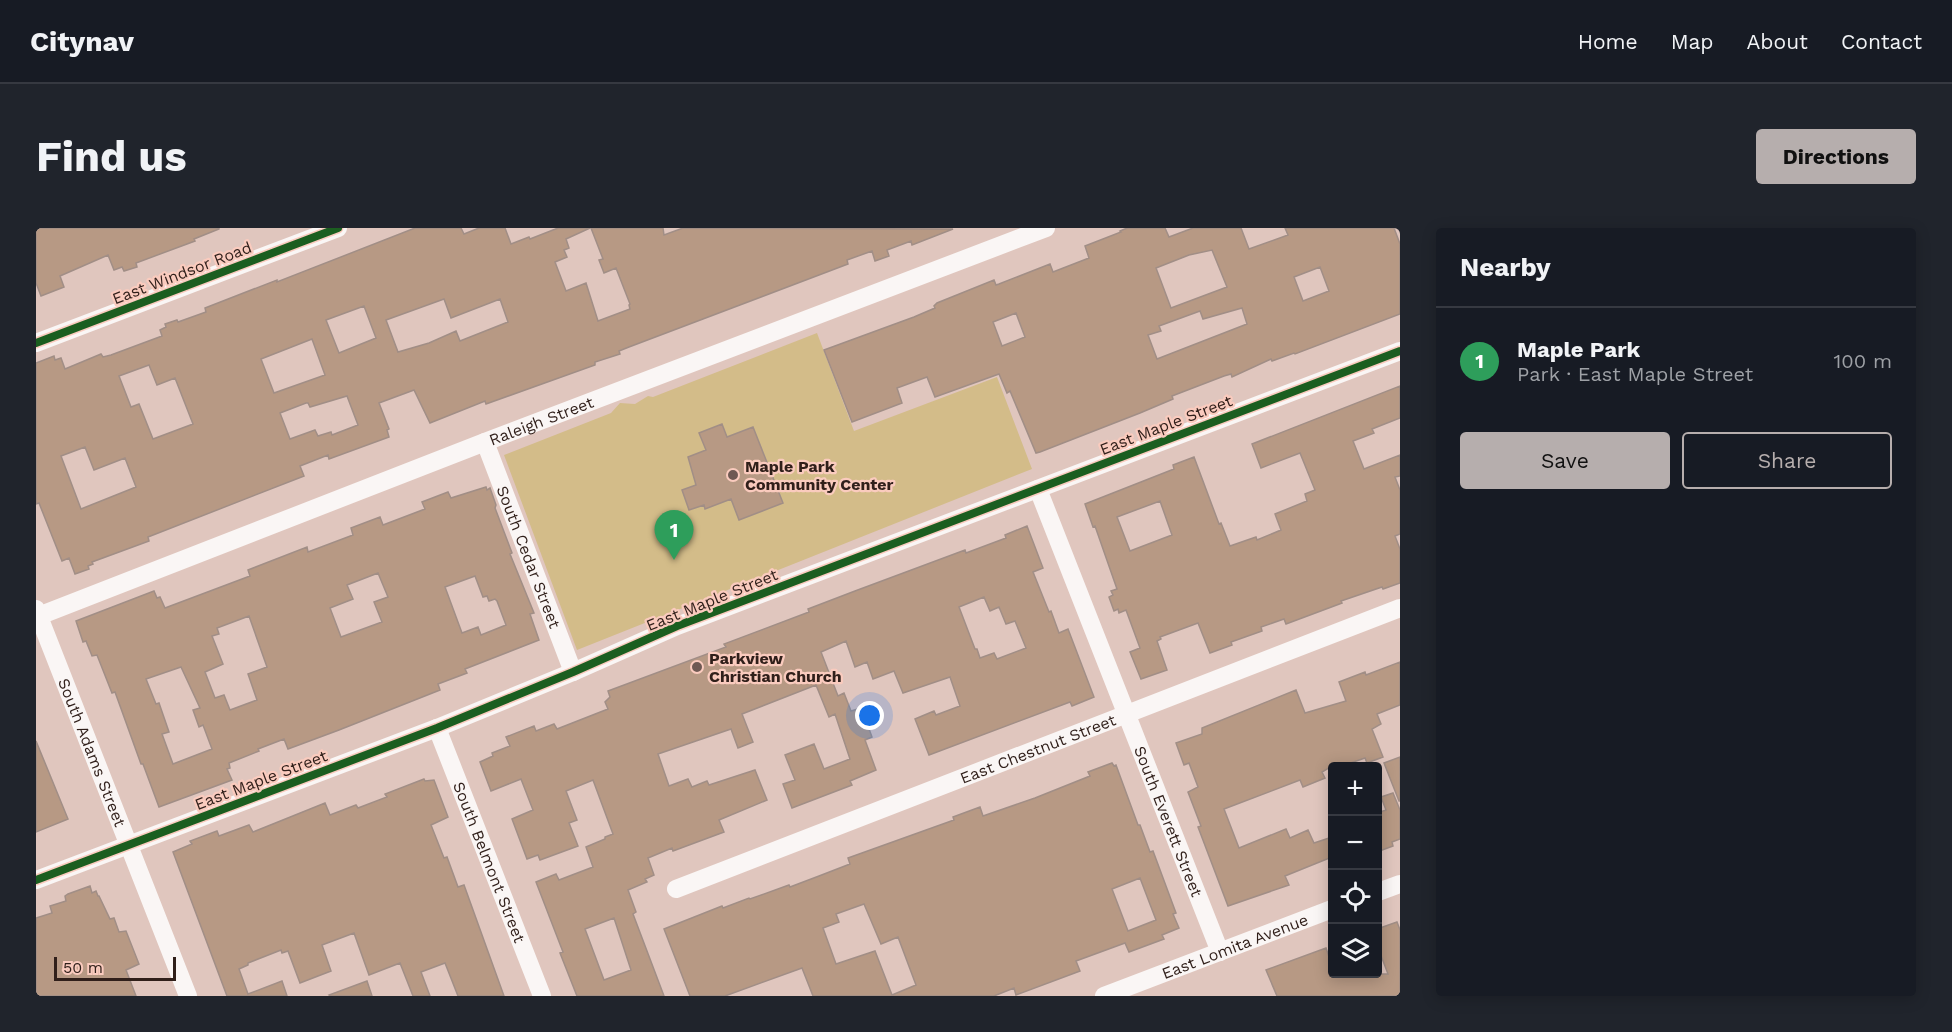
<!DOCTYPE html>
<html lang="en">
<head>
<meta charset="utf-8">
<style>
	body { margin:0; font-family:"Work Sans",sans-serif; background:#20242c; color:#f1f3f6 }
	.controls { position:absolute; right:18px; bottom:18px; display:grid; overflow:hidden; border-radius:6px; box-shadow:0 3px 15px #0003 }
	.controls button { width:54px; height:54px; display:grid; place-items:center; padding:0; border:0; border-bottom:2px solid #363941; background:#171b24; color:#f1f3f6; font:30px sans-serif }
	.scale { position:absolute; left:18px; bottom:15px; width:122px; box-sizing:border-box; padding-left:6px; border:3px solid #301f1a; border-top:0; font-size:16px; line-height:21px; white-space:nowrap; color:#301f1a; -webkit-text-stroke:4px #facbbe; paint-order:stroke }
	.you { position:absolute; left:834px; top:488px; width:21px; height:21px; margin:-15px; border:4px solid #fff; border-radius:50%; background:#1a73e8; box-shadow:0 0 0 9px #1a73e833 }
	.badge { display:grid; place-items:center; width:39px; height:39px; border-radius:50%; background:#b6aead; color:#fff; font-size:20px; font-weight:700 }
	.pin { position:absolute; translate:-50% -50px; filter:drop-shadow(0 2px 3px #0008) }
	.pin::after { content:''; position:absolute; top:32px; width:21px; height:18px; background:inherit; clip-path:polygon(0 0,100% 0,50% 100%) }
	.list { margin:0; padding:0; list-style:none }
	h2 { display:flex; justify-content:space-between; align-items:center; height:78px; margin:0; padding:0 24px; font-size:26px }
	h2 small { font-size:20px; font-weight:400; color:#9ea1a6 }
	.list li { display:grid; grid-template-columns:39px 1fr auto; gap:18px; align-items:center; box-sizing:border-box; height:108px; padding:0 24px; border-top:2px solid #363941 }
	.list b { display:block; font-size:22px; white-space:nowrap }
	.list p { margin:0; font-size:20px; white-space:nowrap; color:#9ea1a6 }
	.list em { font-size:20px; font-style:normal; color:#9ea1a6 }
	.actions { display:flex; gap:12px; padding:18px 24px }
	.actions a { flex:1; padding:14px 0; border:2px solid #b6aead; border-radius:6px; text-align:center; font-size:21px; color:#b6aead }
	.actions .main { background:#b6aead; color:#111 }
	.icon { flex:none; width:33px; height:33px; fill:none; stroke:currentColor; stroke-width:2; stroke-linecap:round; stroke-linejoin:round }
	.map { position:relative; flex:none; width:1364px; height:768px; overflow:hidden; border-radius:6px }
	header { display:flex; align-items:center; gap:36px; box-sizing:border-box; height:84px; padding:0 30px; background:#171b24; border-bottom:2px solid #363941 }
	header strong { font-size:28px }
	nav { display:flex; gap:33px; margin-inline-start:auto; font-size:21px }
	.intro { display:flex; align-items:center; justify-content:space-between; box-sizing:border-box; height:144px; padding:0 36px }
	h1 { margin:0; font-size:42px }
	.button { padding:15px 27px; border-radius:6px; background:#b6aead; color:#111; font-size:21px; font-weight:700 }
	main { display:flex; gap:36px; padding:0 36px }
	aside { flex:1; background:#171b24; border-radius:6px; box-shadow:0 3px 15px #0003 }
	.map>svg:first-child { display:block }
	.green { fill:#d3bc89 }
	.building { fill:#b79984; stroke:#a18e86; stroke-width:1.5; fill-rule:evenodd }
	.lines { fill:none; stroke-linecap:round; stroke-linejoin:round }
	.minor { stroke:#faf6f5; stroke-width:18 }
	.cycleway-casing { stroke:#facbbe; stroke-width:11 }
	.cycleway { stroke:#1b5e20; stroke-width:8 }
	.poi-dot { fill:#6e5953; stroke:#facbbe; stroke-width:2 }
	.labels { text-anchor:middle; dominant-baseline:central; stroke-width:4.5; stroke-linejoin:round; paint-order:stroke }
	.street-label { font-size:16px; fill:#301f1a; stroke:#facbbe }
	.poi-label { font-size:16px; font-weight:bold; fill:#301f1a; stroke:#facbbe; text-anchor:start }
</style>
</head>
<body>
<header>
<strong>Citynav</strong>
<nav><a>Home</a><a>Map</a><a>About</a><a>Contact</a></nav>
</header>
<div class="intro"><h1>Find us</h1><a class="button">Directions</a></div>
<main>
<div class="map">
<svg width="1364" height="768" viewBox="0 0 1364 768">
	<rect width="100%" height="100%" fill="#e0c6be"/>
	<path class="green" d="M781 105 818 203 961 149 996 241 541 422 468 227 575 185 584 175 599 176 612 168 617 169Z"/>
	<path class="building" d="M0 0H183V1L158 11 159 13 100 35 101 39 88 43 86 39 78 42 72 27 24 48 28 59 5 68 0 55Z
		M379 0H425L428 6 443 0H469L475 16 493 9 494 11 522 0H554L530 11 533 20 528 22 531 29 519 34 530 63 550 55 562 93 594 81 593 77 594 76 580 40 568 45 563 32 567 31 555 0H627L628 7 647 0 917 1 876 17 875 13 851 22 853 28 839 33 836 23 811 32 812 36 593 119 583 123 584 126 559 134V137L450 176 449 173 394 195 378 162 343 175 353 201 351 202 353 209 293 231 292 227 264 238 268 248 112 309 113 313 56 334 57 336 52 338 53 341 39 346 33 330 26 333 3 275 0 276V135L18 128 19 132 25 130 29 141 65 126 67 129 75 127 126 108 124 102 130 99 129 96 141 92 142 94 170 84 169 80 241 52V54ZM408 71 415 90 464 71 472 94 424 113 420 103 393 115 362 124 350 92ZM328 78 340 110 303 125 290 92ZM276 111 289 147 238 165 225 131ZM113 137 121 157 139 150 157 196 117 211 103 176 95 179 83 148ZM311 168 322 197 296 207 295 204 282 208 279 202 254 211 244 185 270 175H272L274 179ZM49 219 58 242 89 230 100 259 45 281 25 228Z
		M1091 0H1129L1133 9 1157 0H1205L1213 21 1252 7 1249 0H1358L1364 16V86L1259 126 1258 125 1236 133 1235 131 1196 149 1195 146 1188 148 1136 168 1137 171 1104 185 1004 224 1000 225 974 163 971 165 963 146 899 169 891 149 861 160 866 175 816 194 788 122 878 89 899 80 898 78 901 75 958 52 960 57 963 56 1014 36 1017 44 1053 30 1049 18 1085 4 1084 3ZM1176 22 1191 59 1135 80 1120 40 1153 27ZM1284 39 1293 63 1267 73 1258 49ZM1206 80 1211 96 1121 131 1112 107 1125 103 1123 98 1164 83 1167 91ZM980 85 989 109 966 118 957 94Z
		M1364 158V190L1336 201 1338 205 1317 213 1328 241 1364 227V248L1359 249 1364 262V306L1359 308 1364 321V355L1347 361 1346 359 1305 373 1306 375 1250 396 1248 391 1225 399 1226 403 1195 414 1196 417 1174 425 1162 395 1124 409 1125 411 1121 413 1131 442 1105 451 1094 424 1104 420 1090 382 1083 385 1082 381 1078 383 1073 369 1077 367 1075 363 1081 361 1059 298 1057 299 1049 276 1138 241 1137 237 1158 229 1183 296 1185 295 1194 318 1220 309 1221 312 1245 302 1239 286 1271 273 1269 266 1279 262 1264 225 1225 240 1216 216ZM1124 273 1136 307 1094 323 1081 289Z
		M686 196 691 209 717 199 747 275 703 292 695 271 669 281 668 277 653 282 646 262 660 257 652 229 670 222 663 205Z
		M450 259 451 262 454 260 460 277 459 280 476 325 474 326 498 385 494 386 503 412 429 441 431 445 402 456 404 462 303 502 252 521 248 511 222 521 223 523 193 535 194 540 191 541 196 552 123 579 107 536H105L79 464 76 465 61 427 56 428 50 413 47 414 40 393 118 363 121 370 124 369 129 380 214 348 212 342 271 319 272 324 317 307 315 300 344 289 347 297 389 281 386 274 412 264 415 270ZM342 345 352 369 338 374 346 394 305 409 294 380 317 371 311 357ZM439 348 447 369 451 368 453 373 459 371 461 373 470 397 445 407 442 399 426 405 409 359ZM213 388 231 439 212 446 221 472 194 482 188 467 179 470 169 444 187 436 176 408 183 406 181 400ZM145 439 164 480 157 482 163 499 167 497 176 521 137 536 126 506 133 504 123 475 120 476 110 451Z
		M991 298 1007 340 997 344 1013 384 1015 383 1023 405 1032 401 1058 469 1036 478 1034 474 893 527 879 491 898 483 900 487 924 478 914 449 867 465 858 443 837 451 831 434 819 439 810 413 785 424 802 468 808 465 815 483 822 481 826 492 829 490 836 509 829 512 840 542 814 553 816 557 756 580 747 556 759 552 749 527 778 516 788 541 814 531 799 486 793 489 780 457 706 486 717 514 702 520 695 501 622 526 633 558 652 551 656 559 671 553 673 557 719 542 731 572 683 592 688 604 637 623 636 620 612 630 618 647 609 651 611 654 592 662 600 684 597 686 628 768H541L524 725 527 724 500 654 520 646 523 652 557 639 550 619 569 611V609L577 606 557 552 530 563 541 592 533 595 542 618 504 632 502 627 491 631 476 591 497 582 485 551 455 563 444 534 457 528 456 525 474 518 470 509 498 498 500 503 518 496 521 501 572 481 569 474 574 469 572 463 690 419 688 416 773 384 772 381 819 363 929 322 930 325 970 310 969 307ZM948 369 954 383 963 379 970 396 979 393 990 420 961 431 958 425 944 430 941 421H939L923 379ZM578 690 595 742 568 752 549 701Z
		M1364 434V477L1341 486 1345 496 1336 501 1347 529 1331 535 1329 530 1306 538H1296L1286 544 1289 550 1267 559 1264 552 1188 581 1203 620 1250 601 1254 610 1272 602 1278 615 1296 609V629L1249 648 1253 657 1192 678 1162 599 1165 598 1152 564 1162 559 1153 535 1148 537 1140 515 1166 506V500L1260 462 1269 485 1310 473 1303 454 1329 444 1330 447Z
		M0 513 32 591 0 604Z
		M1364 529V573H1363L1348 535Z
		M1076 535 1078 538 1080 537 1102 597H1104L1114 624 1117 623 1140 685 1137 686 1143 700 1126 707 1128 711 1093 724 1089 715 1040 733 1044 743 980 767 978 760 958 768H777L766 740 689 768H654L628 701 686 678 687 680 713 670 714 671 753 657 754 659 783 648 814 636 812 630 918 592 917 589 944 579 947 588 999 570 1054 548 1052 544ZM1104 650 1120 692 1092 703 1076 661ZM828 676 845 716 862 709 880 757 856 767 839 723 800 736 787 700 803 694 800 686Z
		M388 551 389 553 398 552 412 589 395 597 408 630 411 629 422 659 428 657 468 768H422L409 735 385 744 394 768H377L364 735 333 747 318 705 286 717 295 743 264 755 252 723 246 725 245 722 212 735V737L203 741 212 766 246 753 251 768H191L137 624 156 616 154 613 181 603 183 608 213 597 217 604 289 575 294 587 320 577 322 580 351 569 349 566Z
		M1357 565 1364 582V611L1356 614 1357 618 1341 624V585L1350 582 1345 569Z
		M54 658 56 665 60 663 62 668H63L74 691 78 690 83 704 90 703 103 736 90 742 100 768H0V690L16 685 14 678 30 673 29 668 32 666Z
		M1361 694 1364 702V768H1241L1230 742 1290 720 1296 738V746H1352L1341 717V701Z
		M331 753 336 768H294L293 767Z"/>
	<g class="lines">
		<g class="minor">
			<path d="M0 115 302 0"/>
			<path id="s1" d="M449 214 537 444"/>
			<path id="s2" d="M1002 261 1184 724"/>
			<path id="s3" d="M0 381 152 768"/>
			<path id="s4" d="M0 389 449 214 1010 0"/>
			<path id="s5" d="M401 500 506 768"/>
			<path d="M0 652 401 500 537 444 641 398 1364 123"/>
			<path id="s6" d="M640 661 1364 380"/>
			<path d="M1342 664 1364 656"/>
			<path id="s7" d="M1068 768 1296 681"/>
		</g>
		<defs>
			<path id="cycleway" d="M0 115 302 0
				M0 652 401 500 537 444 641 398 1364 123"/>
		</defs>
		<use href="#cycleway" class="cycleway-casing"/>
		<use href="#cycleway" class="cycleway"/>
	</g>
	<g class="poi-dot">
		<circle cx="697" cy="247" r="6"/>
		<circle cx="661" cy="439" r="6"/>
	</g>
	<g class="labels">
		<g class="street-label">
			<text transform="translate(146 45) rotate(-21)">East Windsor Road</text>
			<text stroke="none"><textPath href="#s4" startOffset="542">Raleigh Street</textPath></text>
			<text transform="translate(1130 197) rotate(-21)">East Maple Street</text>
			<text stroke="none"><textPath href="#s1" startOffset="123">South Cedar Street</textPath></text>
			<text transform="translate(676 372) rotate(-22)">East Maple Street</text>
			<text stroke="none"><textPath href="#s6" startOffset="388">East Chestnut Street</textPath></text>
			<text stroke="none"><textPath href="#s3" startOffset="154">South Adams Street</textPath></text>
			<text transform="translate(225 552) rotate(-21)">East Maple Street</text>
			<text stroke="none"><textPath href="#s2" startOffset="357">South Everett Street</textPath></text>
			<text stroke="none"><textPath href="#s5" startOffset="144">South Belmont Street</textPath></text>
			<text stroke="none"><textPath href="#s7" startOffset="140">East Lomita Avenue</textPath></text>
		</g>
		<g class="poi-label">
			<text x="709" y="238">Maple Park<tspan x="709" dy="18">Community Center</tspan></text>
			<text x="673" y="430">Parkview<tspan x="673" dy="18">Christian Church</tspan></text>
		</g>
	</g>
</svg>
<div class="controls">
<button>+</button>
<button>−</button>
<button><svg class="icon" aria-label="locate" viewBox="0 0 24 24"><circle cx="12" cy="12" r="6"/><path d="M12 2v4M12 18v4M2 12h4M18 12h4"/></svg></button>
<button><svg class="icon" aria-label="layers" viewBox="0 0 24 24"><path d="M12 4l9 5-9 5-9-5zM3 14l9 5 9-5"/></svg></button>
</div>
<div class="scale">50 m</div>
<div class="you"></div>
<div class="pin badge" style="left:638px;top:332px;background:#2e9e5b">1</div>
</div>
<aside>
<h2>Nearby<small></small></h2>
<ul class="list">
<li><span class="badge" style="background:#2e9e5b">1</span><div><b>Maple Park</b><p>Park · East Maple Street</p></div><em>100 m</em></li>
</ul>
<div class="actions"><a class="main">Save</a><a>Share</a></div>
</aside>
</main>
</body>
</html>
